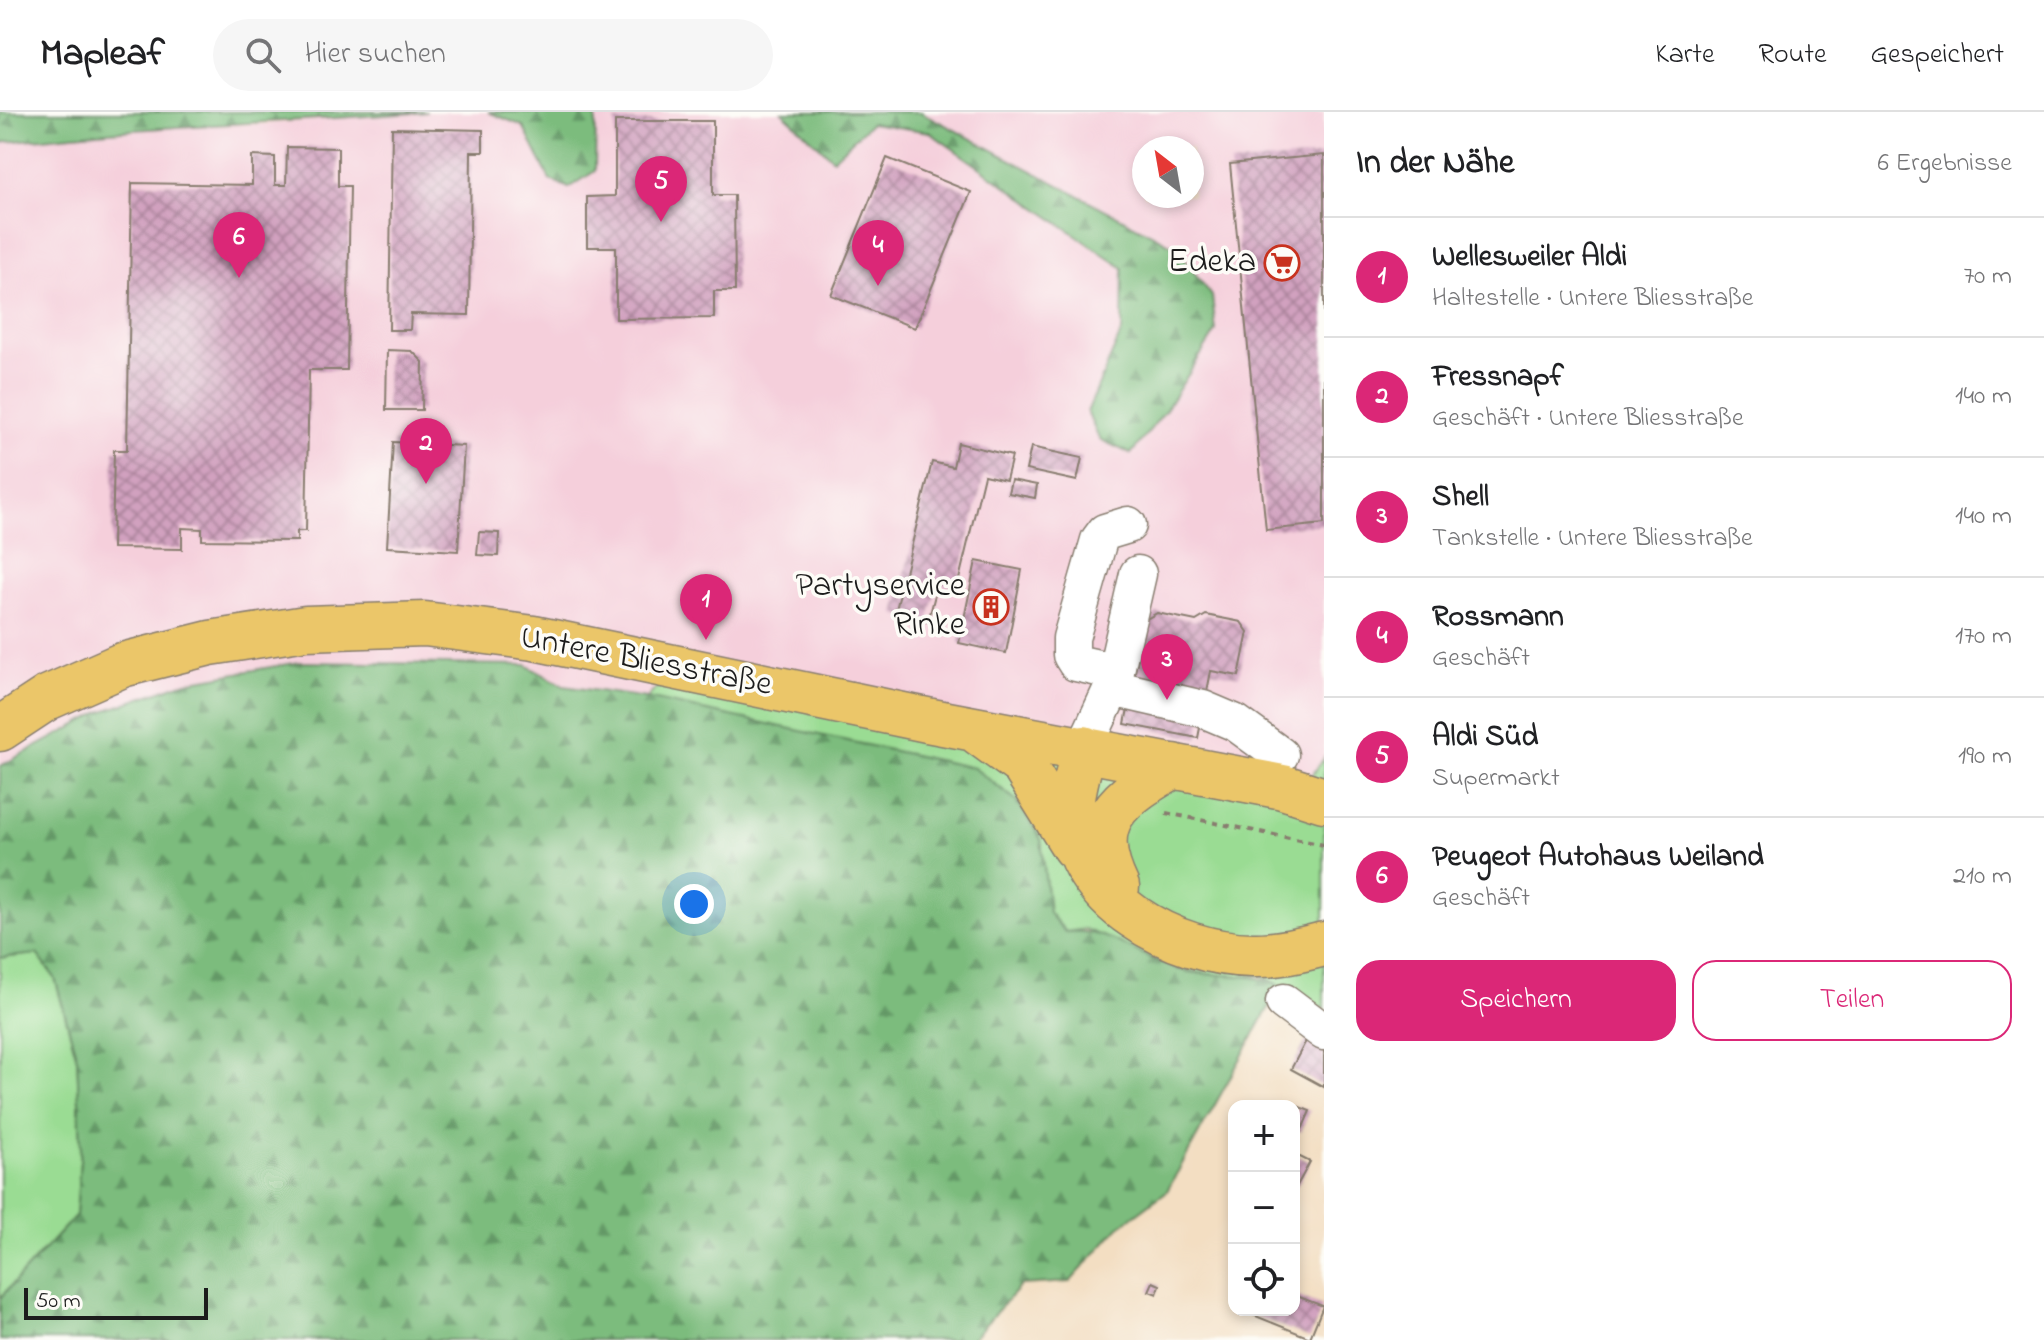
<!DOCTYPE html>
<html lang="de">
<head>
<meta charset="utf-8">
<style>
	body { margin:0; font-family:"Indie Flower",sans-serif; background:#f6f6f6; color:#202124 }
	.controls { position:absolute; right:24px; bottom:24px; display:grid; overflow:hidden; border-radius:16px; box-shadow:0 4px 12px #0003 }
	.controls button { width:72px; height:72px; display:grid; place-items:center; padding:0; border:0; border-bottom:2px solid #e0e0e0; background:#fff; color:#202124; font:40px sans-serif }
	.compass { position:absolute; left:1132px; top:24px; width:72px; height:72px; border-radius:50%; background:#fff; box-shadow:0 4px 12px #0003; rotate:329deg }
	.scale { position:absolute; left:24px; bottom:20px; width:184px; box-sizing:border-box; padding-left:8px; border:4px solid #1c1c1c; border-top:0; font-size:22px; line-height:28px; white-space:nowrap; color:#1c1c1c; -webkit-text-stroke:6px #fdfcf7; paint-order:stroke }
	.you { position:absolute; left:694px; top:792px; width:28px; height:28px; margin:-20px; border:6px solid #fff; border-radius:50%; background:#1a73e8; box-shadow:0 0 0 12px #1a73e833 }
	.badge { display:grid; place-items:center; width:52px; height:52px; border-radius:50%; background:#db2777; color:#fff; font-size:26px; font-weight:700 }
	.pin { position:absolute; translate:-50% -66px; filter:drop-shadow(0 2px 4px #0008) }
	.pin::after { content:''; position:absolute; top:42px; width:28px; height:24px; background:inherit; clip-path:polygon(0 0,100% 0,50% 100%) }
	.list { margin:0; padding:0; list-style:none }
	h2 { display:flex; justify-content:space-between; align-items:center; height:104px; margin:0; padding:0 32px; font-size:34px }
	h2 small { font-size:26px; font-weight:400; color:#757577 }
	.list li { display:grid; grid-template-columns:52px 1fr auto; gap:24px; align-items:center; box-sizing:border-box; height:120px; padding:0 32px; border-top:2px solid #e0e0e0 }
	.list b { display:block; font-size:30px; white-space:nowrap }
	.list p { margin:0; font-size:26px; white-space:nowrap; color:#757577 }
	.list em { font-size:26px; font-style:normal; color:#757577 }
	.actions { display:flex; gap:16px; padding:24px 32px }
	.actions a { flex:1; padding:18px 0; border:2px solid #db2777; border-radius:24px; text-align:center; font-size:28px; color:#db2777 }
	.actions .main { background:#db2777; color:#fff }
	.icon { flex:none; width:44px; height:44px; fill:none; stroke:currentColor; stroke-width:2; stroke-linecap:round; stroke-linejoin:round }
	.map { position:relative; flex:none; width:1324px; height:1228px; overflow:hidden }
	header { display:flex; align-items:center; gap:48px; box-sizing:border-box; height:112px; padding:0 40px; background:#fff; border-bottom:2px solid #e0e0e0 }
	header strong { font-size:38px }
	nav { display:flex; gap:44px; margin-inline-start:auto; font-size:28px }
	.search { width:560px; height:72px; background:#f6f6f6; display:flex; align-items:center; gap:20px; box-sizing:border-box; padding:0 28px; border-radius:44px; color:#757577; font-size:30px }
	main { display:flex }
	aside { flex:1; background:#fff }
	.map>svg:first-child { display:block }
	.built { fill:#f5cfdb; fill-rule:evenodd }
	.grass { fill:#9adc93; stroke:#5b7c58; stroke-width:2 }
	.forest { fill:url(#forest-firs); stroke:#4c6c4c; stroke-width:2 }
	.building { fill:url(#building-cross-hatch) }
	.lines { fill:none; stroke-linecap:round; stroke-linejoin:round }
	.minor-casing { stroke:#887d6f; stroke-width:39 }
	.major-casing { stroke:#887d6f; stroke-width:47 }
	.path { stroke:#887d6f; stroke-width:4; stroke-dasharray:6 6; stroke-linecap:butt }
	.minor { stroke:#fff; stroke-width:36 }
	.major { stroke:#ebc669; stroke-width:44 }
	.labels { text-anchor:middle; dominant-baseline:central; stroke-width:7; stroke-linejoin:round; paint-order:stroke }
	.poi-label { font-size:34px; fill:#1c1c1c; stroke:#fdfcf7; text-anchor:end }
	.street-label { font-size:34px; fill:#1c1c1c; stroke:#fdfcf7 }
</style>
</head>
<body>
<header>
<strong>Mapleaf</strong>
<div class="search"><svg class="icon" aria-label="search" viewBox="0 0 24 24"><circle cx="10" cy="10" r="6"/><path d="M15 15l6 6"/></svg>Hier suchen</div>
<nav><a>Karte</a><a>Route</a><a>Gespeichert</a></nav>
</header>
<main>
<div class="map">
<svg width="1324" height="1228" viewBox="0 0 1324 1228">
	<defs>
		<pattern id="forest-firs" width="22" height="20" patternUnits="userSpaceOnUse" patternTransform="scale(2)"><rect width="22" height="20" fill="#7bbc7d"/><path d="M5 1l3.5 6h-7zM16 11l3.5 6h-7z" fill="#649866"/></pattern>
		<pattern id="building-cross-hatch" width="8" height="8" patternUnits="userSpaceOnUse" patternTransform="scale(2)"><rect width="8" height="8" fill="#d1a1bf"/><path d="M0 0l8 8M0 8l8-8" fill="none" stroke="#a9829a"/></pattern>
	</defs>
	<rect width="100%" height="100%" fill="#fdfcf7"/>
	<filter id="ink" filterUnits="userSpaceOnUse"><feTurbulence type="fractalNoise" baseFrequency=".0125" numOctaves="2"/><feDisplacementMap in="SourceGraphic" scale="16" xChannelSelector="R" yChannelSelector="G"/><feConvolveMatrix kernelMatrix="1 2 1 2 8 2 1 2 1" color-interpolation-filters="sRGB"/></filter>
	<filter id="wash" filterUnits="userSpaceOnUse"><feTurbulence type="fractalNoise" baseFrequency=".006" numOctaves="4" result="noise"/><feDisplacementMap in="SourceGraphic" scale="32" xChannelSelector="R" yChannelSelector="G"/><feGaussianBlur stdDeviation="1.8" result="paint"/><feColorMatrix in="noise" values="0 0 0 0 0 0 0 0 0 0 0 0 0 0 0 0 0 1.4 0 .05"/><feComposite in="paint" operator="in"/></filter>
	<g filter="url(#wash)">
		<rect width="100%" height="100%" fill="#f3dec2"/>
		<path class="built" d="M427 0H488L523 14 550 68 595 59 596 0H782L833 46 871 11 929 20 1123 156 1122 219 1087 300 1130 342 1165 299 1216 219 1035 63 921 0H1324V646L1300 681 672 560 647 586 564 574 526 553 186 570 101 600 0 654V31L101 18 263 12ZM1144 36H1192V84H1144Z"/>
		<path class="grass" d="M671 560 1300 681 1324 646V897L1261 863 1228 865 1177 857 1085 817 1066 820 1049 801 1041 727 647 586Z
			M37 842 55 866 77 946 81 1035 76 1103 0 1186V846Z"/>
		<path class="forest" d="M0 0H427C284 11 142 13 0 31Z
			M488 0H596L595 59 569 76 550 68 523 14Z
			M782 0H921L1174 134 1212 184 1216 219 1165 299 1131 342 1099 327 1087 300 1122 219 1123 156 929 20 871 11 833 47Z
			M299 550 526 553 564 574 647 586 974 656 1017 689 1041 727 1049 801 1065 820C1108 815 1138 845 1177 857 1212 868 1249 857 1281 874L1167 1079 1119 1115 1070 1170 1021 1173 971 1228H0V1186L76 1103 81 1035 77 946 55 866 37 842 0 846V654L101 600 186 570Z"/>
		<g id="blocks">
			<path class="building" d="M615 9H713V83H734L735 179H714V206L616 207V135H587V85L615 84Z
				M392 16 483 18V40H471L469 203 411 202 410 218H389Z
				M287 35 338 36V74H350L347 258H309L306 419H297V429L202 428V417L182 416V437L112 436 114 338H127L132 71 252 73V44L275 45V73H286Z
				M1324 43V412L1266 418 1230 52Z
				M887 46 971 80 915 216 831 183Z
				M387 238 412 239 423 250 422 298H386Z
				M393 330 464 334 458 439 387 435Z
				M958 331 1012 344 1006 368 984 363 957 476 938 471 928 510 895 502 932 350 953 355Z
				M1031 335 1082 346 1077 369 1026 358Z
				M1011 368 1037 373 1035 386 1008 381Z
				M479 420 499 421 498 444 477 443Z
				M976 449 1022 458 1006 541 959 531Z
				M1157 501 1196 509 1206 503 1241 510 1248 520 1239 564 1211 559 1198 626 1125 612 1145 508Z
				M1307 927 1324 936V975L1291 957Z
				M1297 994 1310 999 1301 1020 1294 1017Z
				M1298 1044 1310 1050 1294 1079V1051Z
				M1153 1170 1160 1173 1157 1182 1149 1179Z
				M1294 1183 1323 1194 1310 1226 1241 1198H1294Z"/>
		</g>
	</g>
	<g filter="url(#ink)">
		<use href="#blocks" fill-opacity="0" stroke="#887d6f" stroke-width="2"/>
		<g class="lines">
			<defs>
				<path id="minor" d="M1116 560 1076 551 1071 543V526L1099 428 1105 420 1128 413
					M1112 576 1203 597 1236 611 1280 643
					M1084 636 1112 576 1138 462
					M1284 890 1324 920"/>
				<path id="major" d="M0 617 47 586 122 553 210 531 306 516 425 512 534 526 932 609 1283 675 1324 688
					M979 621 1023 653 1074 735
					M1084 636C1080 657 1071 680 1072 702 1074 789 1175 842 1252 843 1276 844 1301 838 1324 832
					M1117 775C1085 708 1119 686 1174 654"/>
			</defs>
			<use href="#minor" class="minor-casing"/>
			<use href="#major" class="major-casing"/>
			<path class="path" d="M1166 701 1324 733"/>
			<use href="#minor" class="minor"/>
			<use href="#major" class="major"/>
		</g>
	</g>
	<defs>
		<symbol id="supermarket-ring" viewBox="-11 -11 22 22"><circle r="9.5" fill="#fdfcf7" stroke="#c8321e" stroke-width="1.5"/><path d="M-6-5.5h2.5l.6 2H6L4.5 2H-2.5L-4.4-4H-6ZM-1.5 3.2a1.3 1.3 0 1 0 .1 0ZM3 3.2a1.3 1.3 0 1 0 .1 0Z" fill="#c8321e"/></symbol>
		<symbol id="building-ring" viewBox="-11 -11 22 22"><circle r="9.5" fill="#fdfcf7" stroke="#c8321e" stroke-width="1.5"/><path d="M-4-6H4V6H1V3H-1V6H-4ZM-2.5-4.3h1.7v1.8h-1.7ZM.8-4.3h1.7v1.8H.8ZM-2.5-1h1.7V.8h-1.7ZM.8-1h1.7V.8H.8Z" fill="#c8321e"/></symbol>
	</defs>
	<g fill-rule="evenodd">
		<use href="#supermarket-ring" x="1262" y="131" width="40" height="40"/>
		<use href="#building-ring" x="971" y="475" width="40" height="40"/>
	</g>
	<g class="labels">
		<g class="poi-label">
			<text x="1256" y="151">Edeka</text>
			<text x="965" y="475">Partyservice<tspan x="965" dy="39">Rinke</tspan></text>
		</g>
		<g class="street-label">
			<text transform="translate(646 550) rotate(11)">Untere Bliesstraße</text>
		</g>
	</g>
</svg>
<div class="controls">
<button>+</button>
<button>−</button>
<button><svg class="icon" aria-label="locate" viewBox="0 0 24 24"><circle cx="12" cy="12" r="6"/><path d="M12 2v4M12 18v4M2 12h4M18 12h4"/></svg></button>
</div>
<svg class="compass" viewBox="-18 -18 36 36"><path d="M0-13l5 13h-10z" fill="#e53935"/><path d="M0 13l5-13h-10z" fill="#757577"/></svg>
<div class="scale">50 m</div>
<div class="you"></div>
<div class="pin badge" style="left:706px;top:528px">1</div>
<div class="pin badge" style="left:426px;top:372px">2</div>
<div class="pin badge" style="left:1167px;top:588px">3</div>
<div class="pin badge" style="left:878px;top:174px">4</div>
<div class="pin badge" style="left:661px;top:110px">5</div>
<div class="pin badge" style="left:239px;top:166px">6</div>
</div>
<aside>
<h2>In der Nähe<small>6 Ergebnisse</small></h2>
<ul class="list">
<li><span class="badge">1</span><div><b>Wellesweiler Aldi</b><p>Haltestelle · Untere Bliesstraße</p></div><em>70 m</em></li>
<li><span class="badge">2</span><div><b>Fressnapf</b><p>Geschäft · Untere Bliesstraße</p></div><em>140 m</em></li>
<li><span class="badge">3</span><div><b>Shell</b><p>Tankstelle · Untere Bliesstraße</p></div><em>140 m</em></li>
<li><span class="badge">4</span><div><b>Rossmann</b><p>Geschäft</p></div><em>170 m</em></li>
<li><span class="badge">5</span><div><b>Aldi Süd</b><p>Supermarkt</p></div><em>190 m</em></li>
<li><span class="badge">6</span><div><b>Peugeot Autohaus Weiland</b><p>Geschäft</p></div><em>210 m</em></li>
</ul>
<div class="actions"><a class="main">Speichern</a><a>Teilen</a></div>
</aside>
</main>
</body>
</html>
